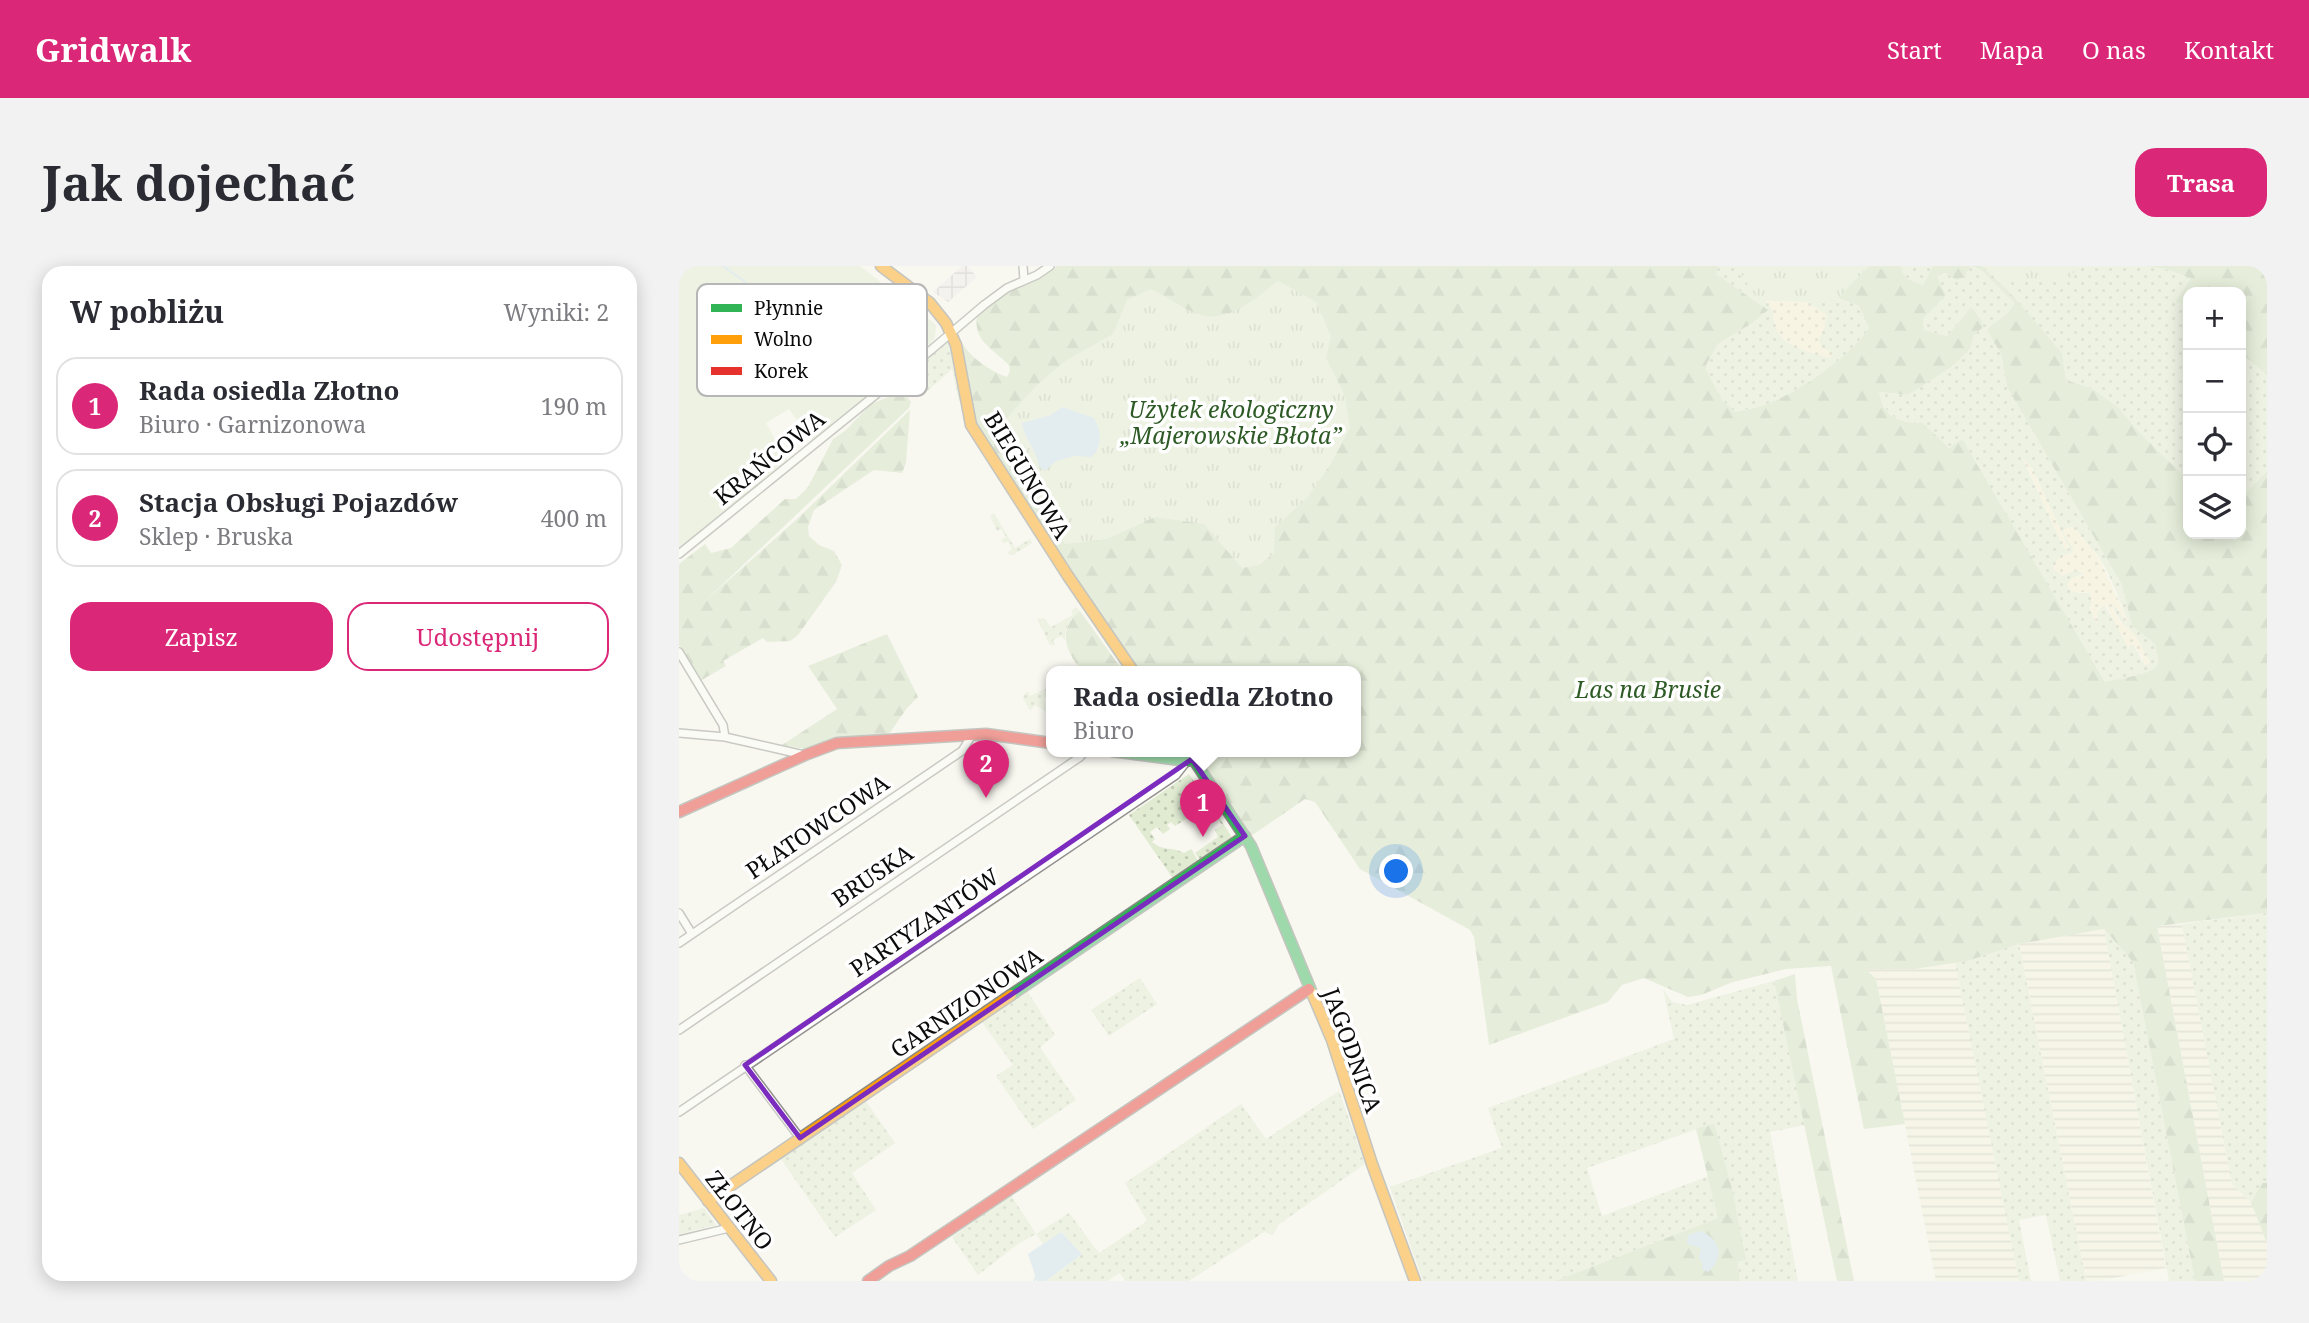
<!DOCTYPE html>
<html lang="pl">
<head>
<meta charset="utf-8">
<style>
	body { margin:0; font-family:"Noto Serif",serif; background:#f2f2f3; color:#2b2b33 }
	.controls { position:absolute; right:21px; top:21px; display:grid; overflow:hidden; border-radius:14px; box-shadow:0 4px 18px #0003 }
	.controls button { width:63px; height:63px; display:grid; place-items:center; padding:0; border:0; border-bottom:2px solid #e1e1e2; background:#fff; color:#2b2b33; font:35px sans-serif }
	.you { position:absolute; left:718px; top:606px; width:24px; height:24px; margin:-18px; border:5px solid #fff; border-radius:50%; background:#1a73e8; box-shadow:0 0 0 10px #1a73e833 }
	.badge { display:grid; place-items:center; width:46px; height:46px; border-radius:50%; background:#db2777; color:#fff; font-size:23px; font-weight:700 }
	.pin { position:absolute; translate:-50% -58px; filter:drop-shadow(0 2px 4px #0008) }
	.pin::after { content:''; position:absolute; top:37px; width:24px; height:21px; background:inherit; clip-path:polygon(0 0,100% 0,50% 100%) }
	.popup { position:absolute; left:367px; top:400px; width:315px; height:91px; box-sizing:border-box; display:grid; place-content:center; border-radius:14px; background:#fff; filter:drop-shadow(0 2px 5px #0005); font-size:23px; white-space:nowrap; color:#7c7c81 }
	.popup b { font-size:26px; color:#2b2b33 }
	.popup::after { content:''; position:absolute; left:50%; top:100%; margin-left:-14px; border:14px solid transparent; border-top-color:#fff }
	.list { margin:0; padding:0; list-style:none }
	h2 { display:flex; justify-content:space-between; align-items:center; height:91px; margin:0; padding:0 28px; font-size:30px }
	h2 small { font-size:23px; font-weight:400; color:#7c7c81 }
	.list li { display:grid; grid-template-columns:46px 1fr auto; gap:21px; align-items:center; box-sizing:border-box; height:98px; margin:0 14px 14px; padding:0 14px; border:2px solid #e1e1e2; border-radius:21px }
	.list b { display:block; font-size:26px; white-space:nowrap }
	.list p { margin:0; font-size:23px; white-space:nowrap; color:#7c7c81 }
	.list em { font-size:23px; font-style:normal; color:#7c7c81 }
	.actions { display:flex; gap:14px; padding:21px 28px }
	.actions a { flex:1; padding:16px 0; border:2px solid #db2777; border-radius:21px; text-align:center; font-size:24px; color:#db2777 }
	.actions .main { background:#db2777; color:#fff }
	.icon { flex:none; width:38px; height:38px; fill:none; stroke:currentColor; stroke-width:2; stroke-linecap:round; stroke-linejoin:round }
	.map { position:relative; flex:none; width:1588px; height:1015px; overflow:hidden; border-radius:21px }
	header { display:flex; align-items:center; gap:42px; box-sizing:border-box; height:98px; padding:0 35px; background:#db2777; color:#fff }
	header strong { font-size:33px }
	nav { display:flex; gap:38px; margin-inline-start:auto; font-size:24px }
	.intro { display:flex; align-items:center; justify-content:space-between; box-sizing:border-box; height:168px; padding:0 42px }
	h1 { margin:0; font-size:49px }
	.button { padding:18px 32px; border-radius:21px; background:#db2777; color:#fff; font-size:24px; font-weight:700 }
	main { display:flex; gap:42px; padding:0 42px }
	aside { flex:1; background:#fff; border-radius:21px; box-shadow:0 4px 18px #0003 }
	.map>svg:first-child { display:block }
	.industrial { fill:url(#industrial-grid) }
	.farmland { fill:url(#farmland-rules) }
	.grass { fill:url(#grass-dots); fill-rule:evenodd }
	.forest { fill:url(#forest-firs); fill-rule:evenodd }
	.sand { fill:url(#sand-dots) }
	.park { fill:url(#park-tufts) }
	.garden { fill:#e0ebd2 }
	.water { fill:#cae0ee }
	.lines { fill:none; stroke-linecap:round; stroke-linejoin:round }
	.stream { stroke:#cae0ee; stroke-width:2 }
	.street-casing { stroke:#92918e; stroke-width:10 }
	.fast-casing { stroke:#888885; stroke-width:13 }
	.slow-casing { stroke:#888885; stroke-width:13 }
	.jam-casing { stroke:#888885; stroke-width:13 }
	.street { stroke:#fefefd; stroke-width:7 }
	.fast { stroke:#30b455; stroke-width:10 }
	.slow { stroke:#ff9f0a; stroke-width:10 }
	.jam { stroke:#e5322d; stroke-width:10 }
	.marked { fill:none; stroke:#7b2cbf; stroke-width:5; stroke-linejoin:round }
	.labels { text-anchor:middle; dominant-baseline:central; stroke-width:7; stroke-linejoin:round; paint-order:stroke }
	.park-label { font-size:23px; font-style:italic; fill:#2d5a25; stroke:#fff }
	.street-label { font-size:23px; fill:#0b0b0b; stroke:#fff }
	.key { fill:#fff; stroke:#b6b6b6; stroke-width:2 }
	.key-label { font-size:19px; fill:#0b0b0b }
</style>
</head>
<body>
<header>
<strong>Gridwalk</strong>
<nav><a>Start</a><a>Mapa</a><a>O nas</a><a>Kontakt</a></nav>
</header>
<div class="intro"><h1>Jak dojechać</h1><a class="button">Trasa</a></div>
<main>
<aside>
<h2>W pobliżu<small>Wyniki: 2</small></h2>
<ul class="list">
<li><span class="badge">1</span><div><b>Rada osiedla Złotno</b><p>Biuro · Garnizonowa</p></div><em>190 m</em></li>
<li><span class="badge">2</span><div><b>Stacja Obsługi Pojazdów</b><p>Sklep · Bruska</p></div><em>400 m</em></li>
</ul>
<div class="actions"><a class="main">Zapisz</a><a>Udostępnij</a></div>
</aside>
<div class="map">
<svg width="1588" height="1015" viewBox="0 0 1588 1015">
	<defs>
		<pattern id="industrial-grid" width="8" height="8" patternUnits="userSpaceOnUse" patternTransform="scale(1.75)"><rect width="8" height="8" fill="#f0eaec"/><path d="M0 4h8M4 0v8" fill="none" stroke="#ccc7c9"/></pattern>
		<pattern id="farmland-rules" width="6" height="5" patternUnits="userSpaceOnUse" patternTransform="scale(1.75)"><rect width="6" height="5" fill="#f3f2de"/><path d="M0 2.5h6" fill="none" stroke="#cfcebd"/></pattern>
		<pattern id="grass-dots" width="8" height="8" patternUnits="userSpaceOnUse" patternTransform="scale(1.75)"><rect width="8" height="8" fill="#e0ebd2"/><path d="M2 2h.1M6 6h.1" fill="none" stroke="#bfc8b3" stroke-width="1.8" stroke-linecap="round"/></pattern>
		<pattern id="forest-firs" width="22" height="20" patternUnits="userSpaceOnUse" patternTransform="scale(1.75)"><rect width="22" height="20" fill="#d1e2c2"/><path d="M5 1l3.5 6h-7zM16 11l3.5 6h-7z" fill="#b2c1a5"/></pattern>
		<pattern id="sand-dots" width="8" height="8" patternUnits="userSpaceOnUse" patternTransform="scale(1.75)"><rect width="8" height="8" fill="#f5f0d4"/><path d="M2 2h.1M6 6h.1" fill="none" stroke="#d1ccb5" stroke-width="1.8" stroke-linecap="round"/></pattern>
		<pattern id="park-tufts" width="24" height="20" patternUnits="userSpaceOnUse" patternTransform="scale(1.75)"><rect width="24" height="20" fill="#e0ebd2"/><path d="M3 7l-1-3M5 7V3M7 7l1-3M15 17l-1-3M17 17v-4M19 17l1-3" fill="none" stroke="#bfc8b3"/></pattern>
	</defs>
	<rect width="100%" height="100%" fill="#f8f7f0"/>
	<path class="industrial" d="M283 0H288L298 11 269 36 254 26Z"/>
	<path class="farmland" d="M1503 658 1553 918 1572 936 1588 978V1015H1545L1478 660Z
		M1425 663 1487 1002 1419 1015H1407L1340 678Z
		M1276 697 1340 1015H1257L1197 713 1186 703H1236Z"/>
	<path class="grass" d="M1040 0H1179L1138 32H1160L1180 40 1190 62C1170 92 1117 128 1083 140 1074 142 1065 144 1056 146L1043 134 1026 101 1039 78 1073 57 1037 7Z
		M1222 0H1254L1244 19C1234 16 1223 13 1222 0Z
		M1291 0 1301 3 1335 37C1329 51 1319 53 1308 64L1322 88 1328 121 1443 319 1453 360 1476 378 1479 393 1478 400C1464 411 1444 411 1426 416L1282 174 1270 182 1244 157C1218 157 1208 151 1199 126L1228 129 1291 83 1295 69 1292 41 1268 70 1245 64 1244 53 1267 29 1257 11ZM1345 196 1353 202 1391 284 1383 278ZM1393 278C1399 280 1409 281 1415 285 1425 293 1443 339 1448 353L1447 357 1438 342 1433 340 1443 357 1455 368 1471 396 1463 395 1455 379H1451L1425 339 1418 346 1419 356 1417 357 1411 342 1413 336 1411 327H1398L1396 311 1404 308C1397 301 1392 306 1384 310L1387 288 1393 287 1395 283Z
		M1303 0H1466L1486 3 1513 12 1498 35 1509 39V214L1460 166 1439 141 1414 123 1387 114 1383 87Z
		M268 75 272 77 283 133 280 136 273 103 244 129 237 121 233 123 227 117 238 109 241 97Z
		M1562 87 1588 109V205L1562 231Z
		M315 247 336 282 351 273 353 277 334 289H330L329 286 333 283 329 276 324 277 322 274 327 271 322 263 318 265 311 250Z
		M397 341 401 345C390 353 386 361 386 374L382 370 374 374 376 379H371L358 353 365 352 372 361 394 349 392 345Z
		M372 420V429L365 432 367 443 372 445V449L356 439 352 444 350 443 344 432 346 427 349 426 351 430Z
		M510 508 531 538 496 560 492 556 488 559 491 563 484 568 478 561 471 566 476 573 473 576C486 586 491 580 505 587L512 583 520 596 495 614 450 549Z
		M534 542 554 573 522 595 516 587 539 571 536 564 543 559 532 543Z
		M1588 647V917H1583L1572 936 1553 918 1503 658Z
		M1425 663 1454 696 1516 1015H1490Z
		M1340 678 1407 1015H1381L1367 949 1340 954 1352 1015H1340L1276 697Z
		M461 712 478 738 430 770 412 744Z
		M1095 715 1126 859 1091 866 1119 1015H1061L1059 996 1066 994 1035 857 908 902 923 950 1030 910 1039 952 876 1015H744L711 921 823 882 809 842 995 773 984 723 993 736 1008 739Z
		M349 726 376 769 361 781 397 834 354 863 317 810 334 799 303 756Z
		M660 825 686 898 599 959 594 969 585 966 510 1015H446L441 1007 428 1015H367L403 988 382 966 364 978 357 968 339 978 299 1009 273 971 332 929 357 968 390 947 420 987 468 955 446 917 562 838 587 873Z
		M186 834 216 877 173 907 197 944 156 971 100 890Z
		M25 942 37 959 0 968V949Z"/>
	<path class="forest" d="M378 0H1040L1037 8 1089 44 1073 57 1039 78 1026 101 1043 134 1056 146C1065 144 1074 142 1083 140 1117 128 1170 92 1190 62L1180 40 1160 32H1136L1179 0H1222C1223 12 1234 16 1244 19L1254 0H1303L1332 28 1383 87 1387 114 1414 123 1439 141 1460 166 1509 214V268H1562V231L1588 205V647L1478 660 1545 1015H1516L1454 696 1425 663 1340 678 1288 695 1236 703H1187L1197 713 1226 858 1185 863 1152 700 1107 703 1054 716 1022 729 1009 731 965 712 943 719 929 736 810 779 795 671 791 664 681 603 636 536 626 533 572 570 517 485H676V405H461L426 357 297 156 283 77C293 93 311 105 328 111L331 105 330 99C313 82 294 75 298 49L321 31 372 5ZM1291 0 1301 3 1335 37C1329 51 1318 53 1308 64L1322 88 1328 121 1443 319 1453 360 1476 378 1479 393 1478 400C1464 411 1444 411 1426 416L1283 173 1270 182 1244 157C1219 157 1205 151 1200 126L1228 129 1240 122 1272 101 1291 83 1295 69 1304 61 1302 54 1292 41 1268 70 1245 64 1244 53 1267 29 1258 11 1266 7 1278 14 1286 10Z
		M1466 0H1588V109L1562 87V26H1509V39L1497 36 1512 12 1486 3Z
		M224 125 232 136 230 142 24 337 117 254 231 144 227 197 223 207 195 204 135 244 129 261 130 270 140 279 155 285 163 299 157 316 119 369 111 375 88 376 84 372 44 395 47 400 21 415 0 379V298L26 278 32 287 52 282 106 233H117L129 221 154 173 166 165 192 138Z
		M401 345 444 405H403C386 385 378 363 401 345Z
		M208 368 239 431 228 442 210 468 157 473 126 483 103 479 158 443 129 400Z
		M1116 708 1118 733 1175 1015H1158L1095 715Z
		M1035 857 1053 923 1067 994 1059 996 1061 1015H876L1039 952 1017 863Z
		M1583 917H1588V978L1572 936Z"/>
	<path class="sand" d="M1120 31 1148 49 1145 63 1140 74 1144 82 1153 87 1151 92C1133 87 1105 82 1097 63 1091 47 1099 48 1084 33Z
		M1344 193 1353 202 1391 284 1388 285 1383 278Z
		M1395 260 1420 292 1448 353 1447 358 1438 342 1434 340C1437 352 1445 359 1454 367 1461 373 1465 388 1471 396L1468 399H1465L1463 391 1455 379H1451L1450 384 1428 341 1425 339 1418 345 1419 356 1417 358 1411 342 1413 336 1411 327C1402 324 1393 331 1388 319L1392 312 1404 309 1401 305 1397 304 1384 310 1374 303C1375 292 1383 289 1393 287L1395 284 1384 267 1385 263Z"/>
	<path class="park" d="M1057 0H1190L1154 37 1079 34Z
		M1312 0H1400L1389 14 1327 16Z
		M599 15 637 36 652 70 647 92 666 130 671 162 651 199 628 232 596 261 595 287 580 299 563 302 525 258 476 251 428 273 386 278 316 165 356 121 386 95 434 68 448 34 472 23C487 30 501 41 516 47 548 60 575 33 599 15Z"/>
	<path class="garden" d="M0 0H181L257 59 256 71 249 81 133 175 110 143 87 157 108 195 0 283Z"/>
	<path class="water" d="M383 141 415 152C423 164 423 181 413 191L395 190 377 195 366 205 360 200C358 184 345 173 343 157L372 149Z
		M1020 965C1041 972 1047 991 1029 1006L1023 1003 1024 998 1020 992 1022 982 1008 978 1009 969Z
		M382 966 403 988 367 1015H358L349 988Z"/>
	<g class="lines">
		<path class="stream" d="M44 0 111 48
			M355 1015 357 1011"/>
		<defs>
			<path id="street" d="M344 0 345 14
				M0 288 252 84 305 39 328 22 358 9 371 0
				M0 386 44 459 46 471
				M0 467 46 471 125 489
				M0 647 13 668
				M0 677 283 485 293 469
				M0 764 401 491 406 485
				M66 799 121 872
				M0 846 497 509 508 495
				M0 974 50 962"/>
			<path id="fast" d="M433 485 508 495 513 493
				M509 485 572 580 633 727
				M332 729 566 570"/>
			<path id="slow" d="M202 0 251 37 267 57 277 79 292 159 389 310 454 405
				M633 727 653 774 693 898 736 1015
				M0 897 92 1015
				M29 935 332 729"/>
			<path id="jam" d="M0 546 126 489 158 477 307 468 372 477
				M189 1015 210 1000 231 990 630 723"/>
		</defs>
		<use href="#street" class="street-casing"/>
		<use href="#fast" class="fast-casing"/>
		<use href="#slow" class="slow-casing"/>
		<use href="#jam" class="jam-casing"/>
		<use href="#street" class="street"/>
		<use href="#fast" class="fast"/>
		<use href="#slow" class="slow"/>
		<use href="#jam" class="jam"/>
	</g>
	<path d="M0 0H1588V1015H0ZM513 493 566 570 121 872 66 799Z" fill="#f8f7f0" fill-opacity=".55" fill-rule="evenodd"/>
	<path class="marked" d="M513 493 566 570 121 872 66 799Z"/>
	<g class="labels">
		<g class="park-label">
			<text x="552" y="143">Użytek ekologiczny<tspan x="552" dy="26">„Majerowskie Błota”</tspan></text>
			<text x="969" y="423">Las na Brusie</text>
		</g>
		<g class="street-label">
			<text transform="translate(90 191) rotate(-39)">KRAŃCOWA</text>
			<text transform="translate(349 209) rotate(59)">BIEGUNOWA</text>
			<text transform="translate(138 560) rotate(-34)">PŁATOWCOWA</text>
			<text transform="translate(193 609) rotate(-34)">BRUSKA</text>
			<text transform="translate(245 656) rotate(-34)">PARTYZANTÓW</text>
			<text transform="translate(287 736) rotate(-34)">GARNIZONOWA</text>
			<text transform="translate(674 784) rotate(70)">JAGODNICA</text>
			<text transform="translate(61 944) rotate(52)">ZŁOTNO</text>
		</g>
	</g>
	<rect x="18" y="18" width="230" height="112" rx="10" class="key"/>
	<rect x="32" y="38" width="31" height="8" fill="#30b455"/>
	<rect x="32" y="69" width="31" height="9" fill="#ff9f0a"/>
	<rect x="32" y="101" width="31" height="8" fill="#e5322d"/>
	<g class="key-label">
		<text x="75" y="49">Płynnie</text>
		<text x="75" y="80">Wolno</text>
		<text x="75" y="112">Korek</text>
	</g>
</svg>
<div class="controls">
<button>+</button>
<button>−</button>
<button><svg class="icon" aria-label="locate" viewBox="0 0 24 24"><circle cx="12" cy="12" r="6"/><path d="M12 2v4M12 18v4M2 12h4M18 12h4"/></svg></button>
<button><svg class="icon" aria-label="layers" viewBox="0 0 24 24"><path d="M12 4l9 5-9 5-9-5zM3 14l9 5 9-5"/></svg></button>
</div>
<div class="you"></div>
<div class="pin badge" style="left:524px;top:571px">1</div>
<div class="popup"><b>Rada osiedla Złotno</b>Biuro</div>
<div class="pin badge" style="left:307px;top:532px">2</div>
</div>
</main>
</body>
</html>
